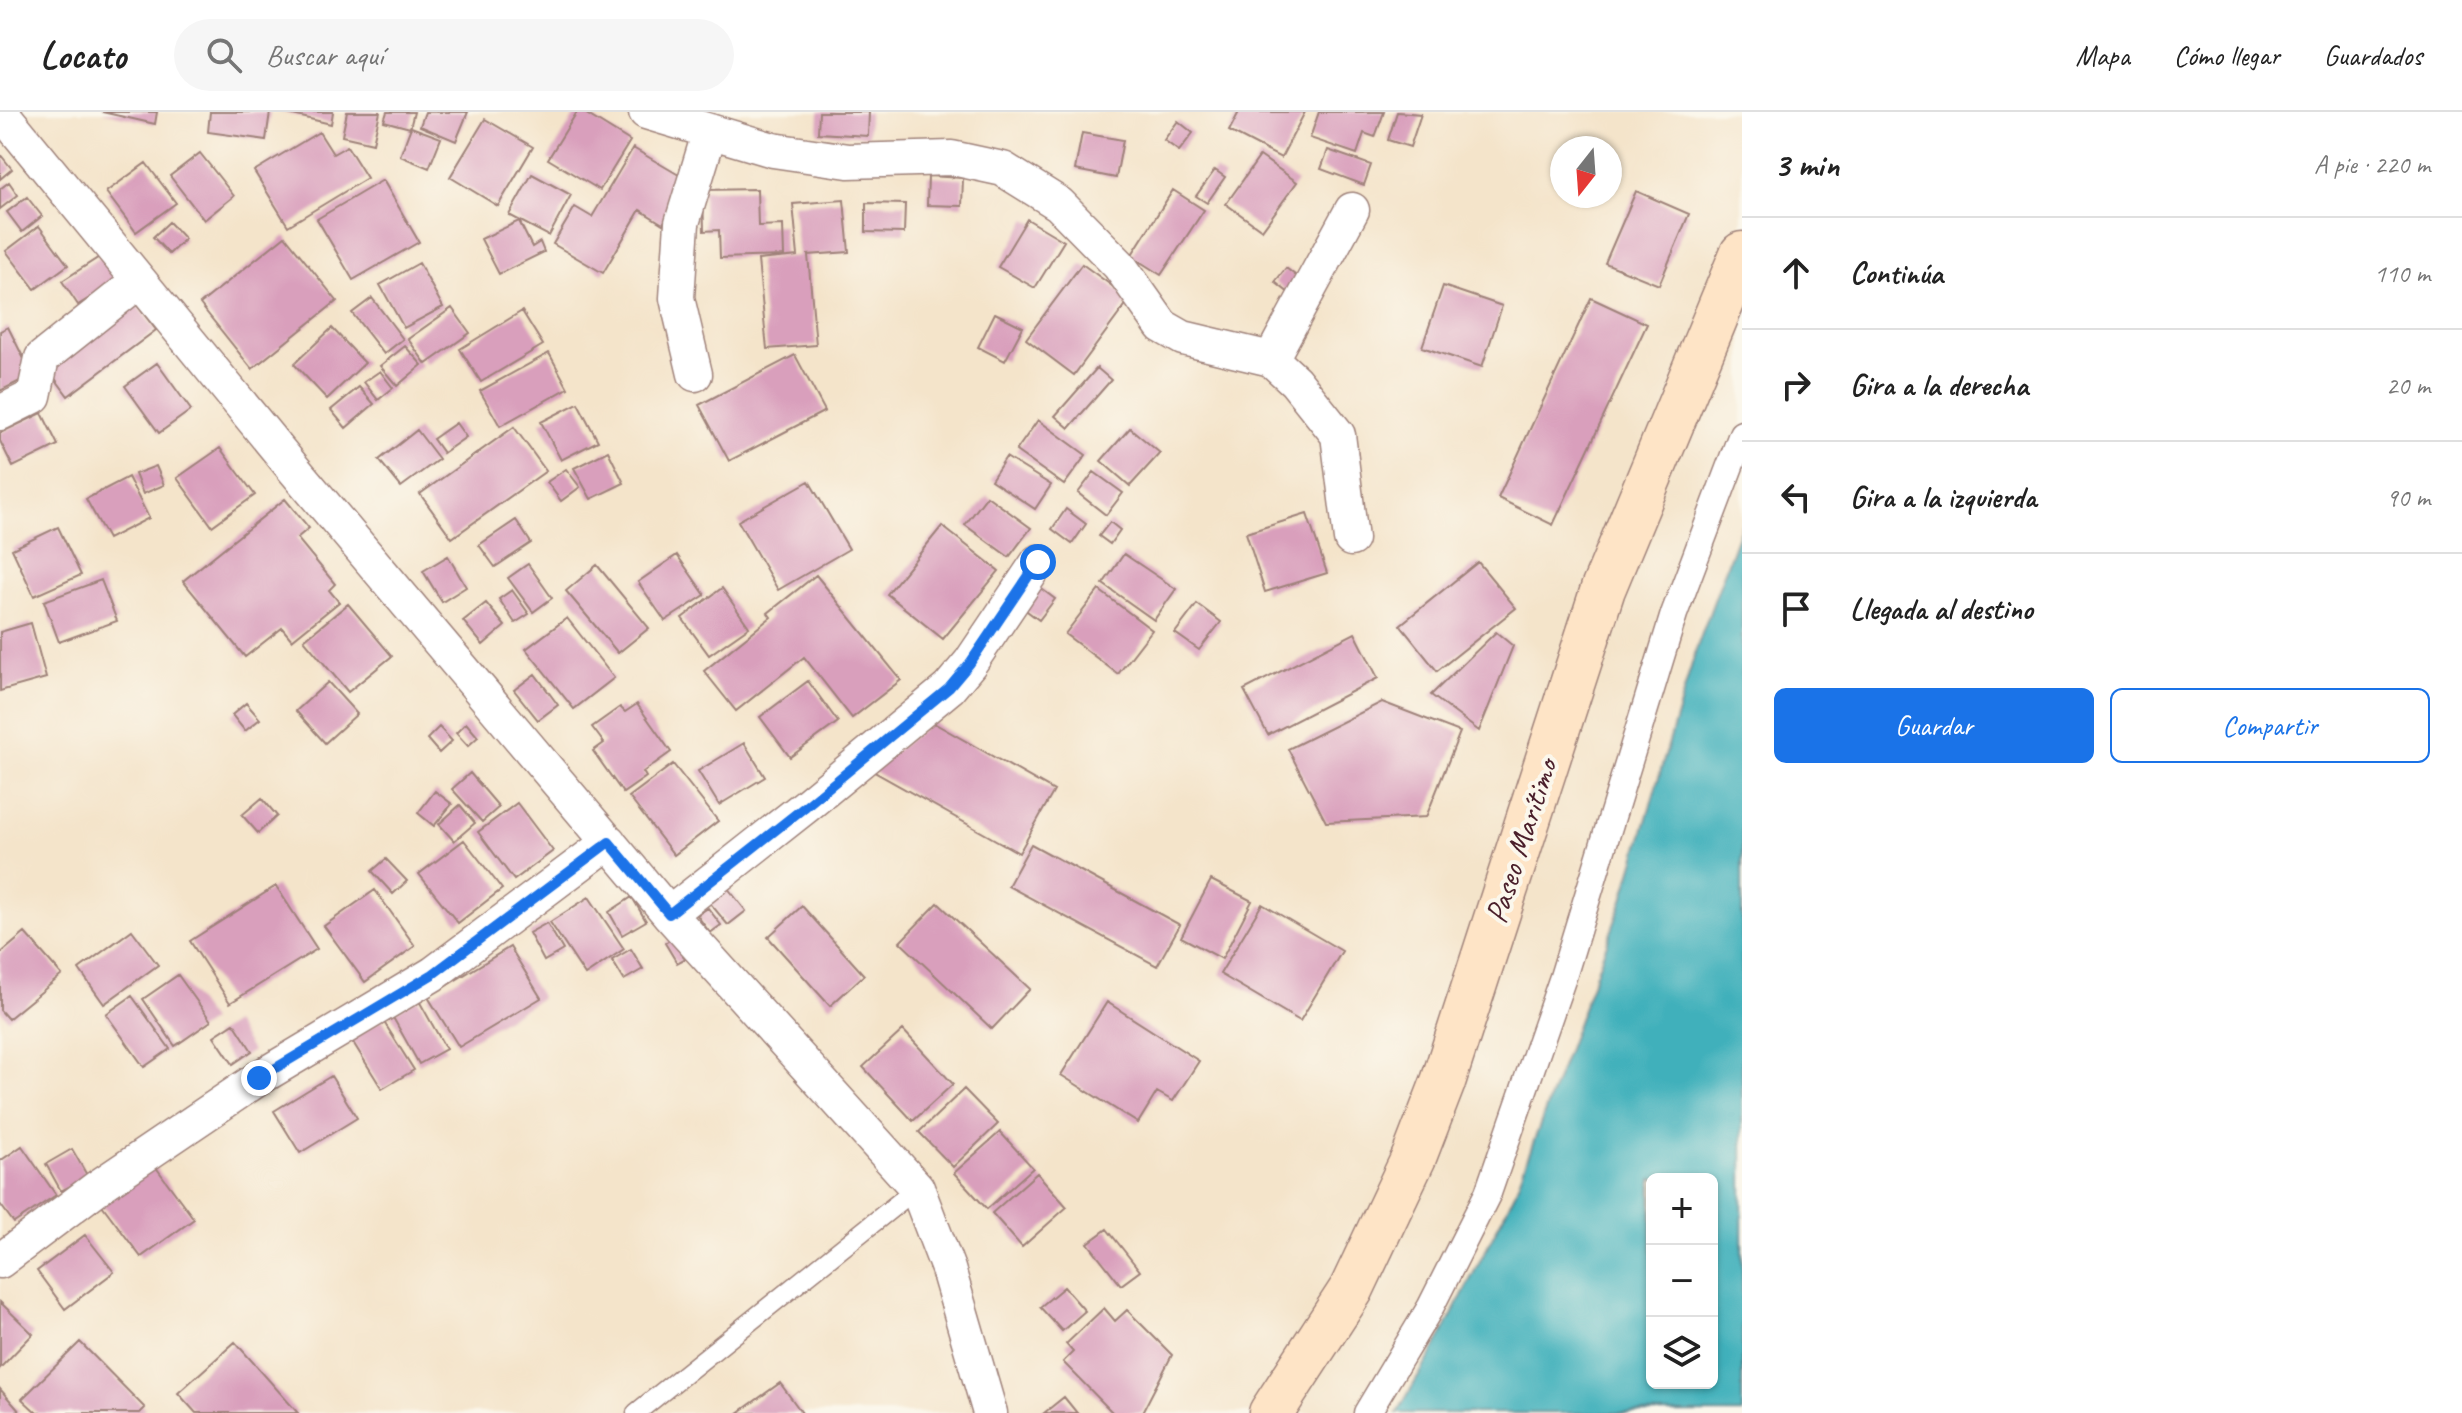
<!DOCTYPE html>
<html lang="es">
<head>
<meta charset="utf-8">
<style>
	body { margin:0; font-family:Caveat,sans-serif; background:#f6f6f6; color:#222 }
	.controls { position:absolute; right:24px; bottom:24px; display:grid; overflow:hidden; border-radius:12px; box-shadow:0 2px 6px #0004 }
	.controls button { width:72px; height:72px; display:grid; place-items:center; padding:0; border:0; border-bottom:2px solid #e0e0e0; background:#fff; color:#222; font:40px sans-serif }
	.compass { position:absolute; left:1550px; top:24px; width:72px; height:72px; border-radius:50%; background:#fff; box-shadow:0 2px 6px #0004; rotate:197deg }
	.stop { position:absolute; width:24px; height:24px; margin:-18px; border:6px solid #1a73e8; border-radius:50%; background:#fff }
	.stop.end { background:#1a73e8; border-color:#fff; box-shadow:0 2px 8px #0008 }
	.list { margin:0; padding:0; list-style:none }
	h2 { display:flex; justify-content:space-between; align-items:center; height:104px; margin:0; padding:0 32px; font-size:34px }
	h2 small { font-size:26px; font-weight:400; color:#767676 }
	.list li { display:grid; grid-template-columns:52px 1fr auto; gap:24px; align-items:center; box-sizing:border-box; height:112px; padding:0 32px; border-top:2px solid #e0e0e0 }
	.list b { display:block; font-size:30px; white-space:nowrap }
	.list em { font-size:26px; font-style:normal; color:#767676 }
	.actions { display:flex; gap:16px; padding:24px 32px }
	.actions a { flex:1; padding:18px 0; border:2px solid #1a73e8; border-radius:12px; text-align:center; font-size:28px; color:#1a73e8 }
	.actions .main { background:#1a73e8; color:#fff }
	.icon { flex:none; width:44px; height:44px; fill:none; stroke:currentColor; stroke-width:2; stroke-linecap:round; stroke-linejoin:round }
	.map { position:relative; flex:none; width:1742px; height:1301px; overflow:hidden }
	header { display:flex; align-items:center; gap:48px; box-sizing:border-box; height:112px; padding:0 40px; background:#fff; border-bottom:2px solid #e0e0e0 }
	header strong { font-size:38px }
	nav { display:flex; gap:44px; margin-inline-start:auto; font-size:28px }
	.search { width:560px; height:72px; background:#f6f6f6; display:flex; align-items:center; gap:20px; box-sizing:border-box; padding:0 28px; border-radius:44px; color:#767676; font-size:30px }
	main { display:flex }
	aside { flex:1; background:#fff }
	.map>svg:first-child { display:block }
	.water { fill:#40b0bb; stroke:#456873; stroke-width:2; fill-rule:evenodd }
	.building { fill:#d99fbc }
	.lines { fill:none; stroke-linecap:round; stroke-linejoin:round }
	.service-casing { stroke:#9f827a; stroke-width:21 }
	.pedestrian-casing { stroke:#9f827a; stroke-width:29 }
	.minor-casing { stroke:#9f827a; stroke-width:37 }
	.secondary-casing { stroke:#9f827a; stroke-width:47 }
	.service { stroke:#fff; stroke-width:18 }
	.pedestrian { stroke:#fff; stroke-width:26 }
	.minor { stroke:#fff; stroke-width:34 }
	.secondary { stroke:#fee4c6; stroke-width:44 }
	.route { stroke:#1a73e8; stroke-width:10 }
	.labels { text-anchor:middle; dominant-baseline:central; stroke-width:8; stroke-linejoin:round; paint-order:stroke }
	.street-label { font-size:32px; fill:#4a1f2b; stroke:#fbf7ec }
</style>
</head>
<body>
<header>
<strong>Locato</strong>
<div class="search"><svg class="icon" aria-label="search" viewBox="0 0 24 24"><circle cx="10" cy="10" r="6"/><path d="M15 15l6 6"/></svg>Buscar aquí</div>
<nav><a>Mapa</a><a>Cómo llegar</a><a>Guardados</a></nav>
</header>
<main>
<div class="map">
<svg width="1742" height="1301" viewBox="0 0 1742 1301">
	<rect width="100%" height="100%" fill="#fbf7ec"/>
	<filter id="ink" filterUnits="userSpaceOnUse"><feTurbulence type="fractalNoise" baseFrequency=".0125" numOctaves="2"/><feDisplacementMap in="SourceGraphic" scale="16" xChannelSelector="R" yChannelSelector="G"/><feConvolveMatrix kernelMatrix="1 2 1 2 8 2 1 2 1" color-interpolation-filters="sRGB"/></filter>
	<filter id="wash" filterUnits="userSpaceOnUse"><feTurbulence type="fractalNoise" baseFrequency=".006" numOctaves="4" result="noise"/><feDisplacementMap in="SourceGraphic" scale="32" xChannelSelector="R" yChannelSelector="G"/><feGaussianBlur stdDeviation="1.8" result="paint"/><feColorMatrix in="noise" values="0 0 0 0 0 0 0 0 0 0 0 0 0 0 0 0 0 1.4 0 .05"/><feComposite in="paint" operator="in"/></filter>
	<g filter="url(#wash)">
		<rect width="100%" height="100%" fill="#f4e4ca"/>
		<path class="water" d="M1742 412V1301H1397L1434 1238 1514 1083 1623 788 1696 538ZM1652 1067H1712V1271H1652Z"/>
		<g id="blocks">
			<path class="building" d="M102 0H157L155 12Z
				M210 0H270L266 28 208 20Z
				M280 0H333L331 12Z
				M347 0H380L373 31 342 24Z
				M387 0H414L410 16 384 9Z
				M425 0H468L456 29 420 14Z
				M577 0H583L630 29 600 78 548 47Z
				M819 0H869L868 24 818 21Z
				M1239 0H1305L1281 46 1229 19Z
				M1319 0H1384L1375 25 1364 21 1357 42 1310 26Z
				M1397 0 1421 2 1410 35 1388 28Z
				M485 7 533 35 498 94 450 65Z
				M1178 9 1193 21 1179 39 1164 28Z
				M411 15 441 26 429 56 400 44Z
				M319 20 333 42 347 34 367 66 288 114 254 59Z
				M1082 21 1123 28 1116 66 1075 58Z
				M633 36 689 69 663 112 640 98 603 161 553 132 575 95 592 105Z
				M1328 38 1371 53 1364 73 1321 57Z
				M200 41 234 84 204 108 170 64Z
				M0 42 12 57 0 67Z
				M1260 44 1297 70 1262 118 1226 92Z
				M146 51 176 91 136 120 106 80Z
				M1215 58 1225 65 1207 91 1196 84Z
				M532 62 571 83 549 124 509 103Z
				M928 64 963 66 962 94 927 93Z
				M383 68 419 130 353 168 317 107Z
				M9 70 18 83 0 97V77Z
				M757 77 758 114 783 113 784 144 720 146 719 118 704 119 703 78Z
				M1173 78 1204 98 1161 163 1131 144Z
				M1636 79 1689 102 1659 173 1605 151Z
				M27 85 42 104 22 120 7 100Z
				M844 88 849 140 808 143 816 233 767 237 758 148 798 144 793 92Z
				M866 91 905 92 904 121 866 120Z
				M1027 107 1064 129 1035 176 998 155Z
				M519 109 532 135 540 130 544 140 499 162 481 127Z
				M169 110 185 127 169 142 153 125Z
				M39 114 68 153 35 177 6 139Z
				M285 124 337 189 252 257 200 192Z
				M101 144 117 169 78 193 62 169Z
				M419 151 443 195 404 216 380 173Z
				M1082 152 1130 187 1074 263 1026 227Z
				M1286 156 1300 167 1289 181 1275 170Z
				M1443 174 1502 194 1482 255 1422 235Z
				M372 186 403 227 384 242 352 201Z
				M1591 186 1647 212 1553 413 1498 386Z
				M136 192 156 218 68 284 48 257Z
				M452 196 470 221 426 252 408 227Z
				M522 199 543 233 481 270 460 237Z
				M995 201 1023 215 1005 249 978 235Z
				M8 215 32 263 0 279V219Z
				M332 216 365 251 327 287 294 252Z
				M405 234 422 253 397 274 380 254Z
				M549 241 568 276 500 314 480 279Z
				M795 243 825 299 729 349 699 293Z
				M157 251 191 298 159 321 125 274Z
				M1097 256 1111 268 1069 316 1055 304Z
				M380 259 393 276 378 288 364 270Z
				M359 275 374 292 346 316 331 298Z
				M578 291 598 329 561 348 541 310Z
				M42 301 58 333 13 355 0 329V321Z
				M1038 308 1086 343 1064 373 1016 339Z
				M456 311 466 325 443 341 433 327Z
				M514 315 546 359 452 426 420 382Z
				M1130 316 1160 341 1130 374 1101 349Z
				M417 318 439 347 401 375 379 348Z
				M220 336 255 383 212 414 177 366Z
				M608 339 624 371 591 387 574 356Z
				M1006 345 1051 373 1035 397 991 368Z
				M156 354 164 373 143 382 135 362Z
				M566 357 580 375 561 389 547 370Z
				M1094 360 1123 381 1106 403 1078 381Z
				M128 365 149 406 108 427 86 387Z
				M809 369 849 437 778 478 738 409Z
				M987 384 1031 416 1009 445 965 413Z
				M285 387 309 416 297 426 335 472 329 478 339 490 292 528 282 516 245 545 183 469Z
				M1066 397 1086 412 1072 432 1052 417Z
				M1307 402 1327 461 1265 480 1246 421Z
				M516 408 531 431 495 455 479 433Z
				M1110 410 1120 418 1110 432 1099 424Z
				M942 414 999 459 943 527 887 482Z
				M58 415 81 463 34 484 12 437Z
				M1124 442 1176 477 1154 508 1103 472Z
				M677 443 705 483 665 509 638 470Z
				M448 444 466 475 442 490 423 459Z
				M1478 450 1516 496 1437 559 1400 513Z
				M528 452 552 486 533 500 508 466Z
				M597 453 649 516 618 541 566 479Z
				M816 463 901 568 852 606 804 545 736 599 704 559 771 505 768 501Z
				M101 468 117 509 59 530 44 489Z
				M1035 472 1055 487 1039 508 1019 493Z
				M722 476 749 515 709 543 682 506Z
				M512 478 529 502 515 511 499 487Z
				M1099 478 1152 518 1118 562 1065 522Z
				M486 491 505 514 483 533 463 509Z
				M348 492 392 544 348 580 304 528Z
				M1197 492 1221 510 1199 538 1175 521Z
				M567 506 614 566 574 597 526 537Z
				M31 511 46 566 0 579V520Z
				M1496 520 1513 534 1479 619 1431 583Z
				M1355 521 1378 566 1268 623 1244 578Z
				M535 562 558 593 538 608 514 578Z
				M808 569 838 610 790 645 760 605Z
				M328 570 357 602 325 631 296 599Z
				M1382 590 1460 620 1426 705 1326 710 1288 637Z
				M246 591 260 607 245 619 232 603Z
				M637 592 671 640 643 660 646 665 623 681 593 639 604 631 592 615 620 595 625 600Z
				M932 610 1054 679 1019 741 871 658Z
				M466 611 478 625 468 634 456 621Z
				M439 615 452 629 439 641 427 627Z
				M744 631 765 665 719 693 698 659Z
				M673 652 718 709 674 743 629 685Z
				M470 661 499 695 482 710 452 677Z
				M435 679 452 692 434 714 418 701Z
				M262 686 277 704 258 721 242 703Z
				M517 691 553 739 514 768 478 720Z
				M460 693 475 711 454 729 439 712Z
				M464 728 502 777 458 811 419 762Z
				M1031 732 1180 813 1157 854 1008 774Z
				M386 747 407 769 393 782 372 759Z
				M1211 768 1252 789 1222 847 1181 825Z
				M276 774 317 837 230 891 190 829Z
				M727 775 746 799 728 813 709 790Z
				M375 778 415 834 365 870 324 814Z
				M589 785 624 837 585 863 550 810Z
				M632 785 646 809 622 823 609 800Z
				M938 791 1030 877 992 917 900 830Z
				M1262 792 1342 839 1300 909 1220 862Z
				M802 794 864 863 830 894 768 825Z
				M708 796 721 813 710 821 697 803Z
				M547 811 563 838 544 849 529 821Z
				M132 818 158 853 104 892 79 857Z
				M25 821 62 863 8 907 0 898V842Z
				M676 824 688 845 677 851 665 831Z
				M510 835 541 886 459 935 428 885Z
				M631 837 643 857 624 868 612 848Z
				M178 863 211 909 175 934 143 887Z
				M132 884 170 937 144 955 106 902Z
				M418 887 446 937 419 952 391 902Z
				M1107 890 1199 949 1173 989 1157 980 1138 1011 1061 963Z
				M382 907 414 958 382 977 351 927Z
				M234 911 252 939 233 952 214 924Z
				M903 918 953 972 913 1009 863 955Z
				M331 964 357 1006 300 1041 274 999Z
				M964 977 998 1012 953 1055 919 1020Z
				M1000 1020 1033 1056 987 1097 954 1061Z
				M22 1034 56 1083 14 1111 0 1092V1049Z
				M72 1037 88 1065 61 1079 46 1052Z
				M155 1054 194 1107 141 1145 102 1093Z
				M1037 1061 1067 1095 1022 1135 992 1101Z
				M1107 1117 1140 1159 1121 1173 1088 1131Z
				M85 1123 114 1160 65 1197 37 1159Z
				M1064 1175 1085 1199 1062 1219 1040 1195Z
				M0 1190 33 1222 0 1256Z
				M1104 1196 1115 1209 1127 1198 1172 1243 1142 1301H1113L1063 1250 1073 1240 1066 1232Z
				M80 1230 145 1296 140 1301H37L22 1287Z
				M235 1230 298 1301H196L178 1281Z
				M780 1271 802 1301H738Z
				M0 1277 21 1301H0Z
				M1064 1285 1077 1301H1044Z"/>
		</g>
	</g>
	<g filter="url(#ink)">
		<use href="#blocks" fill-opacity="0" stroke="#9f827a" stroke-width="2"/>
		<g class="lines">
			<defs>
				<path id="service" d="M636 1301 917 1076"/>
				<path id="pedestrian" d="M1367 1301 1430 1196 1488 1081 1563 865 1674 502 1742 322"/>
				<path id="minor" d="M1 0 293 356 669 802 917 1076 948 1157 990 1301
					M646 0 773 38 848 49 952 46 1003 57 1059 92 1119 153 1162 214 1183 226 1271 247 1295 269 1338 323 1351 427
					M1271 247 1352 98
					M695 262 677 186 682 111 710 19
					M0 301 34 284 42 246 139 169
					M669 802 806 694 949 576 970 551 1038 450
					M0 1149 98 1075 259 966 433 862 609 730"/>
				<path id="secondary" d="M1271 1301 1351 1178 1414 1045 1443 970 1603 477 1742 142"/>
			</defs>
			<use href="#service" class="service-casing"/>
			<use href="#pedestrian" class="pedestrian-casing"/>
			<use href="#minor" class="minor-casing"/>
			<use href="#secondary" class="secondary-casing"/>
			<use href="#service" class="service"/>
			<use href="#pedestrian" class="pedestrian"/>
			<use href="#minor" class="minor"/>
			<use href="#secondary" class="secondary"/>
		</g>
	</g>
	<g class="lines" filter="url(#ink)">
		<path class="route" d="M259 966 433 862 609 730 669 802 806 694 949 576 970 551 1038 450"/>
	</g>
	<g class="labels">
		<g class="street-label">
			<text transform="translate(1521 729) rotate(-72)">Paseo Marítimo</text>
		</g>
	</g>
</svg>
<div class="controls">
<button>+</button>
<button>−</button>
<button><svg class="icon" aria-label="layers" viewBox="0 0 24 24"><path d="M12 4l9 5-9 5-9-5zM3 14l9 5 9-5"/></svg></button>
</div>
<svg class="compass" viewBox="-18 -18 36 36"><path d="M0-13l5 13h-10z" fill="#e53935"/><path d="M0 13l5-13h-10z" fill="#767676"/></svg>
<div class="stop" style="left:1038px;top:450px"></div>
<div class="stop end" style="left:259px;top:966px"></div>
</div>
<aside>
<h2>3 min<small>A pie · 220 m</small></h2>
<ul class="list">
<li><svg class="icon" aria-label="ahead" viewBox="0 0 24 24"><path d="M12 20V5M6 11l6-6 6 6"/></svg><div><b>Continúa</b></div><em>110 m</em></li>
<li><svg class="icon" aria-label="right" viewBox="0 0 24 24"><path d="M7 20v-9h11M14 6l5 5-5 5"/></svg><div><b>Gira a la derecha</b></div><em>20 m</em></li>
<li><svg class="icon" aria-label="left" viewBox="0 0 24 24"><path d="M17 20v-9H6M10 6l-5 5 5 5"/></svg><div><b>Gira a la izquierda</b></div><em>90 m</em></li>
<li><svg class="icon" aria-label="arrive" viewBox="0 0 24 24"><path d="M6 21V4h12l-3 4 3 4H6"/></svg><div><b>Llegada al destino</b></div></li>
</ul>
<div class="actions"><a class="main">Guardar</a><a>Compartir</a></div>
</aside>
</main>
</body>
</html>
